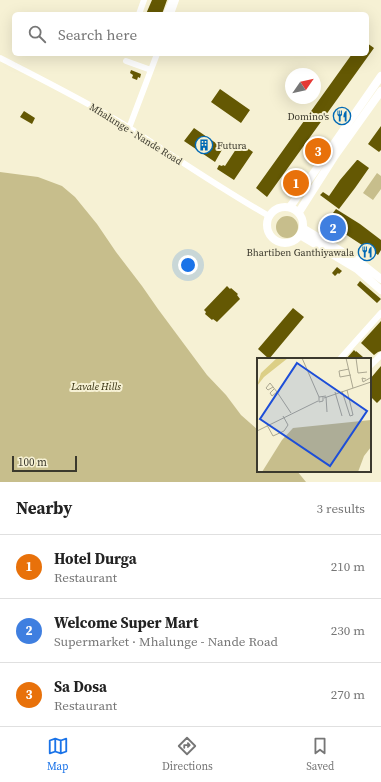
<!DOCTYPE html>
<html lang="en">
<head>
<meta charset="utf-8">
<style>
	body { margin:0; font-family:"Source Serif 4",serif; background:#f6f6f6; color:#222 }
	.compass { position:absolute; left:285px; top:68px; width:36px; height:36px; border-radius:50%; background:#fff; box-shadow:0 4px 16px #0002; rotate:56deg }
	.scale { position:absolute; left:12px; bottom:10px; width:65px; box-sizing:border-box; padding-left:4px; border:2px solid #3b392d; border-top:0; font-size:11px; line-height:14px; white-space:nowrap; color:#3b392d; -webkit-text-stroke:3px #f6f1d4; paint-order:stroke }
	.you { position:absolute; left:188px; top:265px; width:14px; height:14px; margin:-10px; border:3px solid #fff; border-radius:50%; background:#1a73e8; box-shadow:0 0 0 6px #1a73e833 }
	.badge { display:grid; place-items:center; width:26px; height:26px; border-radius:50%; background:#1a73e8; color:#fff; font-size:13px; font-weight:700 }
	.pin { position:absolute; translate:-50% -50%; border:2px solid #fff; box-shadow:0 1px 4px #0006 }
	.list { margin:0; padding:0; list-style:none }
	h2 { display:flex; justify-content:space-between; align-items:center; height:52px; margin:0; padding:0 16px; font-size:17px }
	h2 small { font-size:13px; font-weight:400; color:#767676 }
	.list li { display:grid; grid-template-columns:26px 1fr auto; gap:12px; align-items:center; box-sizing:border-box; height:64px; padding:0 16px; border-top:1px solid #e0e0e0 }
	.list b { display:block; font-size:15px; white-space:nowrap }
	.list p { margin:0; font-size:13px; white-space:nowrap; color:#767676 }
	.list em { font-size:13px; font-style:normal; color:#767676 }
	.icon { flex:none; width:22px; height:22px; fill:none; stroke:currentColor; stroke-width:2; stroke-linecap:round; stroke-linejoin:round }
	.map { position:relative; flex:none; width:381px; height:482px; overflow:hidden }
	.search { position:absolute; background:#fff; box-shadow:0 4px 16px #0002; left:12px; right:12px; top:12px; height:44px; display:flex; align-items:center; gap:10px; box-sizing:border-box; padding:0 14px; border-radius:6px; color:#767676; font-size:15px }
	.sheet { height:244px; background:#fff }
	nav { display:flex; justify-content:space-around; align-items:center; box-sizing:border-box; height:56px; border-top:1px solid #e0e0e0; background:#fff; font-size:11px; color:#767676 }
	nav a { display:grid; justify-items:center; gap:2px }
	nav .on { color:#1a73e8 }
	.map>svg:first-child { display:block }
	.green { fill:#c7be8c }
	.building { fill:#645803 }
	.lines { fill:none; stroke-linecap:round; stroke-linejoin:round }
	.minor { stroke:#fff; stroke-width:6 }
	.major { stroke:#fff; stroke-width:8 }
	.labels { text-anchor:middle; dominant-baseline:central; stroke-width:4; stroke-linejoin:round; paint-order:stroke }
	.poi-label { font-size:10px; fill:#3b392d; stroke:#f6f1d4; text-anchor:end }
	.street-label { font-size:10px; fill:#3b392d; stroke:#f6f1d4 }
	.park-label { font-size:10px; font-style:italic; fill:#302a09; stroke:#f6f1d4 }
	.inset-road { fill:none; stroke:#aba791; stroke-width:1 }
	.view { fill:#1d4ed8; fill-opacity:0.15; stroke:#1d4ed8; stroke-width:2 }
	.inset-edge { fill:none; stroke:#3b392d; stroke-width:2 }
</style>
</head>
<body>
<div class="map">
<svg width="381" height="482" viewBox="0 0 381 482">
	<rect width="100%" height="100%" fill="#f6f1d4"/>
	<path class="green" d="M0 172 38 177 62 186 75 197 97 224 116 252 142 286 158 309 207 375 226 395 241 415 258 430V471H297L306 482H0Z
		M377 173 381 176V189L373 200 363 193Z
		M276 227a11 11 0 1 1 22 0a11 11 0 1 1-22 0Z"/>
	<path class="building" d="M152 0H167L162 14H146Z
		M367 43 374 48 267 197 256 188 352 54H367Z
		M131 70 141 74 140 78 138 77 137 80 132 78 133 75 130 73Z
		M220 89 250 110 241 123 211 102Z
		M24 111 35 118 32 124 20 117Z
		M381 126V150L379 152 368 144Z
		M194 128 223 148 215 162 184 141Z
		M240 143 253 152 234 180 217 169 219 165 222 166 223 165 225 166Z
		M357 160H358L369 168 355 188 339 209 320 195 323 192 329 196 340 180Z
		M336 209 360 224 381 240V250L378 255 363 244 362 245 336 228 337 226 330 222H331L330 221 334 214 333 213Z
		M337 267 342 271 339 274 338 273 335 276 332 273Z
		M360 281 381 299 377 303 357 285Z
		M227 286 230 289 231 288 238 294 237 295 240 299 217 322 213 319 212 320 205 314 206 312 204 310Z
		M293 308 304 317 269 359 258 349Z
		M381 321V351L378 352 374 355 361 343Z
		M354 350 356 352V351L363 357 361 359H346Z
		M381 366V399L377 403 370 396V379Z"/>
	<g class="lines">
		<path class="minor" d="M139 14 144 0
			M166 14 172 0
			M171 14 176 0
			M0 58C43 80 87 102 128 127 175 157 221 189 269 216
			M126 61 151 70
			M129 128 157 54
			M340 359 381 313
			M370 366 381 355"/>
		<path class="major" d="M290 207 381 76
			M267 225a18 18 0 1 1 36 0a18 18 0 1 1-36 0Z
			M299 212 334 157 381 91
			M304 229 361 263 381 279
			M300 235 357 269 381 290"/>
	</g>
	<defs>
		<symbol id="restaurant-ring" viewBox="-11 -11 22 22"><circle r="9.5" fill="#f6f1d4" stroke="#0069b5" stroke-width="1.5"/><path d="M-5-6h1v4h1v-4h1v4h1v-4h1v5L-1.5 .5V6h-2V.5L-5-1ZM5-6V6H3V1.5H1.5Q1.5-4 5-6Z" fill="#0069b5"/></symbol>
		<symbol id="building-ring" viewBox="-11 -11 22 22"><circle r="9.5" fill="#f6f1d4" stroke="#0069b5" stroke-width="1.5"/><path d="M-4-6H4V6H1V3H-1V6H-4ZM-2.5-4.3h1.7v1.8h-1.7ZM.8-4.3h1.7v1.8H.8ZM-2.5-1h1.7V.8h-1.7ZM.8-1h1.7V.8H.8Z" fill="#0069b5"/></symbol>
	</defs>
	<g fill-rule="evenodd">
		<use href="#restaurant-ring" x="332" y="106" width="20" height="20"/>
		<use href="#building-ring" x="194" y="135" width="20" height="20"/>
		<use href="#restaurant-ring" x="357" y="242" width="20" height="20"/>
	</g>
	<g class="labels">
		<g class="poi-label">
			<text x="329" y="116">Domino's</text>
			<text x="217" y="145" text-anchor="start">Futura</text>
			<text x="354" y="252">Bhartiben Ganthiyawala</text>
		</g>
		<g class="street-label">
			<text transform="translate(136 134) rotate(32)">Mhalunge - Nande Road</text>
		</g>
		<g class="park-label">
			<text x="96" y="386">Lavale Hills</text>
		</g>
	</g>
	<g transform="translate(257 358)">
		<rect width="114" height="114" fill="#f6f1d4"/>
		<path d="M114 62V89L107 98 101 114H5L25 82 36 70Z" fill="#c7be8c"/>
		<path d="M20 0H31L7 19 0 28 4 15Z" fill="#dccf86"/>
		<path class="inset-road" d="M45 0 62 39M89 0 96 30M99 0 101 15 110 14M92 11 82 13 83 19 94 17M109 21 105 20 106 24 113 20M16 29 11 32 9 30 13 25 20 34M17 31 13 35 15 38 20 34 34 55M85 33 93 58 96 57 90 32M78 34 85 58M66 39V43L62 44V39L69 38M69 39 70 54M67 40 114 24M10 67 16 78 27 73 31 67 26 58M0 73 61 43"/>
		<path class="view" d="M40 5 110 53 73 108 3 61Z"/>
		<rect width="114" height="114" class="inset-edge"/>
	</g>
</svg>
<svg class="compass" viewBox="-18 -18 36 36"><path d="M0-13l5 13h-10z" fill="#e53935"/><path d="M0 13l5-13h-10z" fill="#767676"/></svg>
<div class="scale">100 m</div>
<div class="you"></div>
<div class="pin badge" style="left:296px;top:183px;background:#e8710a">1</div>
<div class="pin badge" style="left:333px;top:228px;background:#3f7fe0">2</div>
<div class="pin badge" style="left:318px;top:151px;background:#e8710a">3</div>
<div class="search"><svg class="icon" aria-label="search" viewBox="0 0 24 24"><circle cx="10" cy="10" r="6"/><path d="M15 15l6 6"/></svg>Search here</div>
</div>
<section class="sheet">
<h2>Nearby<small>3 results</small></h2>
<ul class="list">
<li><span class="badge" style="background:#e8710a">1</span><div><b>Hotel Durga</b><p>Restaurant</p></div><em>210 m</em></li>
<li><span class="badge" style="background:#3f7fe0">2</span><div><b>Welcome Super Mart</b><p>Supermarket · Mhalunge - Nande Road</p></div><em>230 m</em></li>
<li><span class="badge" style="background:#e8710a">3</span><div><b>Sa Dosa</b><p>Restaurant</p></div><em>270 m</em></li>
</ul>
</section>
<nav>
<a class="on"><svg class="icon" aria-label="map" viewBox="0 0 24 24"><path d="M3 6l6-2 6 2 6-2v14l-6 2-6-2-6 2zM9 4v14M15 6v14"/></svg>Map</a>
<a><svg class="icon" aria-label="directions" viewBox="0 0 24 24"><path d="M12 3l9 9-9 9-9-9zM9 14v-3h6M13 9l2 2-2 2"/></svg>Directions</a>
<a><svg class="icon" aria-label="saved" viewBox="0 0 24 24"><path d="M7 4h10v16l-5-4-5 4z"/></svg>Saved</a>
</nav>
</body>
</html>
